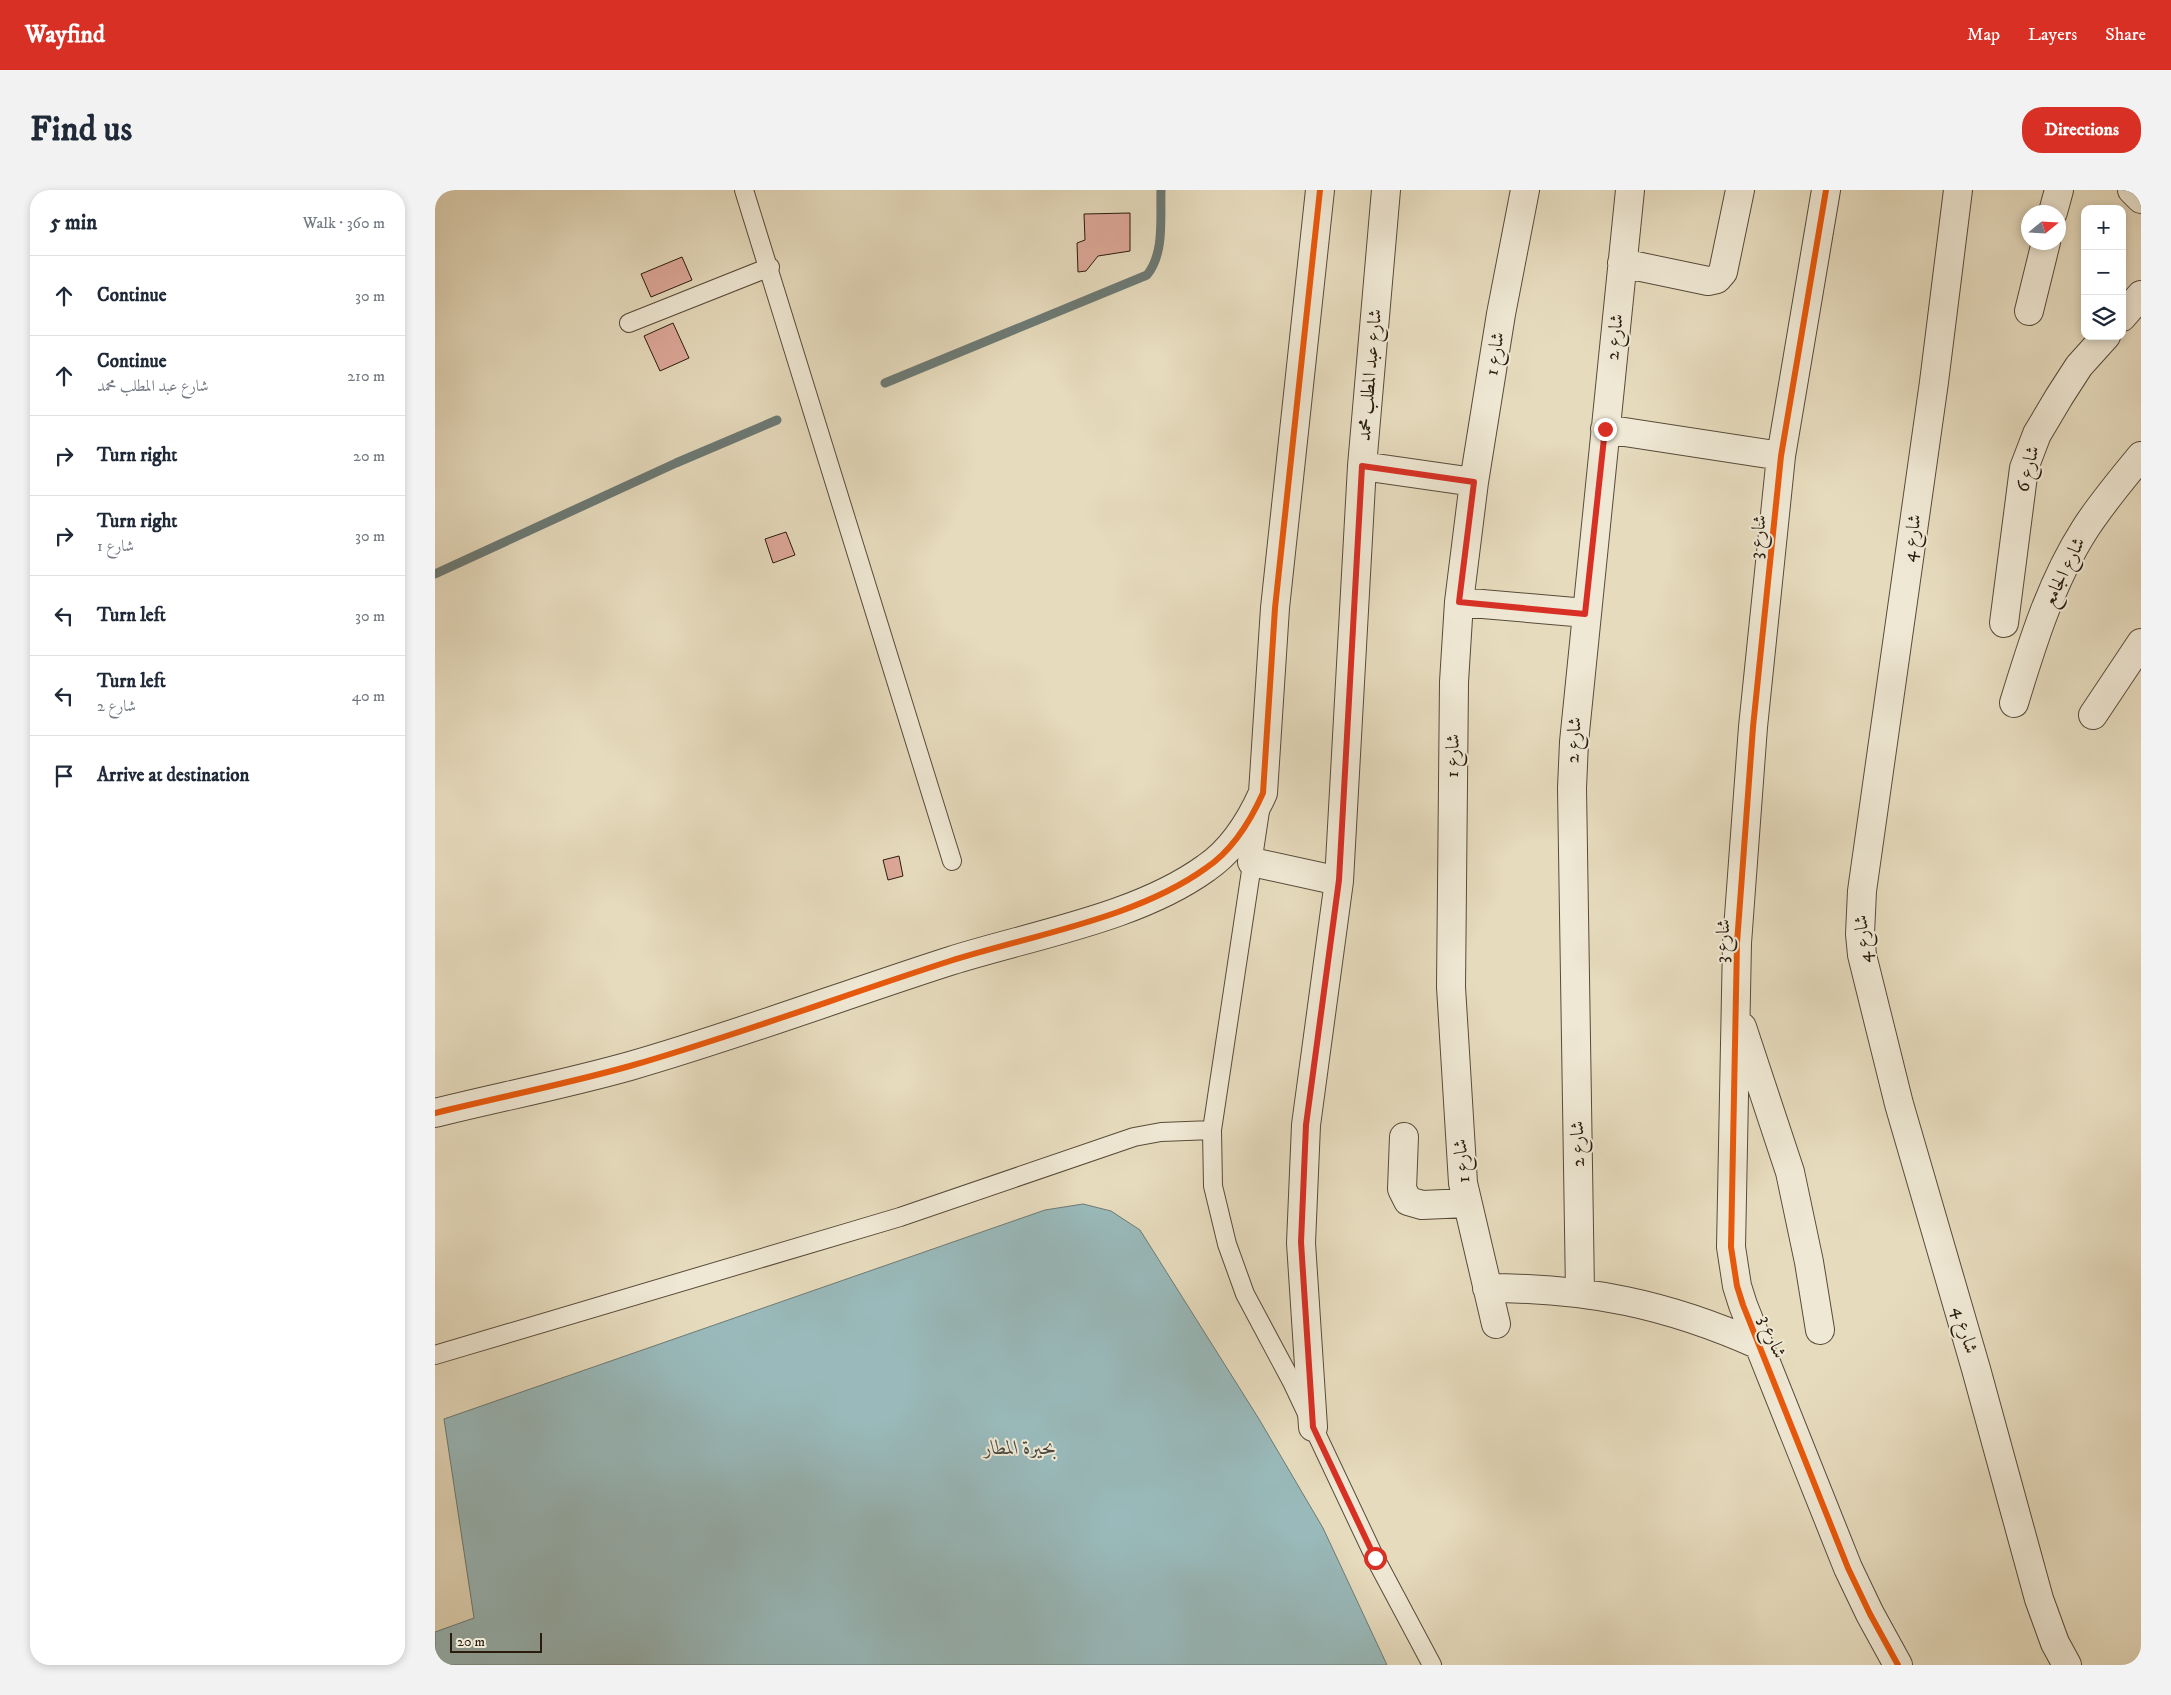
<!DOCTYPE html>
<html lang="en">
<head>
<meta charset="utf-8">
<style>
	body { margin:0; font-family:"IM FELL DW Pica",Amiri,serif; background:#f2f2f3; color:#1f2937 }
	.controls { position:absolute; right:15px; top:15px; display:grid; overflow:hidden; border-radius:10px; box-shadow:0 2px 8px #0003 }
	.controls button { width:45px; height:45px; display:grid; place-items:center; padding:0; border:0; border-bottom:1px solid #e0e1e3; background:#fff; color:#1f2937; font:25px sans-serif }
	.compass { position:absolute; left:1586px; top:15px; width:45px; height:45px; border-radius:50%; background:#fff; box-shadow:0 2px 8px #0003; rotate:72deg }
	.scale { position:absolute; left:15px; bottom:12px; width:92px; box-sizing:border-box; padding-left:5px; border:2px solid #291b0e; border-top:0; font-size:14px; line-height:18px; white-space:nowrap; color:#291b0e; -webkit-text-stroke:4px #efe8d4; paint-order:stroke }
	.stop { position:absolute; width:15px; height:15px; margin:-11px; border:4px solid #d93025; border-radius:50%; background:#fff }
	.stop.end { background:#d93025; border-color:#fff; box-shadow:0 1px 5px #0008 }
	.list { margin:0; padding:0; list-style:none }
	h2 { display:flex; justify-content:space-between; align-items:center; height:65px; margin:0; padding:0 20px; font-size:21px }
	h2 small { font-size:16px; font-weight:400; color:#747a83 }
	.list li { display:grid; grid-template-columns:32px 1fr auto; gap:15px; align-items:center; box-sizing:border-box; height:80px; padding:0 20px; border-top:1px solid #e0e1e3 }
	.list b { display:block; font-size:19px; white-space:nowrap }
	.list p { margin:0; font-size:16px; white-space:nowrap; color:#747a83 }
	.list em { font-size:16px; font-style:normal; color:#747a83 }
	.icon { flex:none; width:28px; height:28px; fill:none; stroke:currentColor; stroke-width:2; stroke-linecap:round; stroke-linejoin:round }
	.map { position:relative; flex:none; width:1706px; height:1475px; overflow:hidden; border-radius:20px }
	header { display:flex; align-items:center; gap:30px; box-sizing:border-box; height:70px; padding:0 25px; background:#d93025; color:#fff }
	header strong { font-size:24px }
	nav { display:flex; gap:28px; margin-inline-start:auto; font-size:18px }
	.intro { display:flex; align-items:center; justify-content:space-between; box-sizing:border-box; height:120px; padding:0 30px }
	h1 { margin:0; font-size:35px }
	.button { padding:12px 22px; border-radius:20px; background:#d93025; color:#fff; font-size:18px; font-weight:700 }
	main { display:flex; gap:30px; padding:0 30px }
	aside { flex:1; background:#fff; border-radius:20px; box-shadow:0 2px 8px #0003 }
	.map>svg:first-child { display:block }
	.water { fill:#99b9ba; stroke:#6c7a75 }
	.lines { fill:none; stroke-linecap:round; stroke-linejoin:round }
	.stream { stroke:#6c7a75; stroke-width:9 }
	.building { fill:#dda899; stroke:#291b0e }
	.service-casing { stroke:#584b3a; stroke-width:20 }
	.minor-casing { stroke:#584b3a; stroke-width:30 }
	.service { stroke:#efe8d4; stroke-width:18 }
	.minor { stroke:#efe8d4; stroke-width:28 }
	.cycleway-casing { stroke:#efe8d4; stroke-width:9 }
	.cycleway { stroke:#e8590c; stroke-width:6 }
	.route { stroke:#d93025; stroke-width:6 }
	.labels { text-anchor:middle; dominant-baseline:central; stroke-width:4; stroke-linejoin:round; paint-order:stroke }
	.street-label { font-size:19px; fill:#291b0e; stroke:#efe8d4 }
	.water-label { font-size:20px; font-style:italic; fill:#4b4a42; stroke:#efe8d4 }
</style>
</head>
<body>
<header>
<strong>Wayfind</strong>
<nav><a>Map</a><a>Layers</a><a>Share</a></nav>
</header>
<div class="intro"><h1>Find us</h1><a class="button">Directions</a></div>
<main>
<aside>
<h2>5 min<small>Walk · 360 m</small></h2>
<ul class="list">
<li><svg class="icon" aria-label="ahead" viewBox="0 0 24 24"><path d="M12 20V5M6 11l6-6 6 6"/></svg><div><b>Continue</b></div><em>30 m</em></li>
<li><svg class="icon" aria-label="ahead" viewBox="0 0 24 24"><path d="M12 20V5M6 11l6-6 6 6"/></svg><div><b>Continue</b><p>شارع عبد المطلب محمد</p></div><em>210 m</em></li>
<li><svg class="icon" aria-label="right" viewBox="0 0 24 24"><path d="M7 20v-9h11M14 6l5 5-5 5"/></svg><div><b>Turn right</b></div><em>20 m</em></li>
<li><svg class="icon" aria-label="right" viewBox="0 0 24 24"><path d="M7 20v-9h11M14 6l5 5-5 5"/></svg><div><b>Turn right</b><p>شارع 1</p></div><em>30 m</em></li>
<li><svg class="icon" aria-label="left" viewBox="0 0 24 24"><path d="M17 20v-9H6M10 6l-5 5 5 5"/></svg><div><b>Turn left</b></div><em>30 m</em></li>
<li><svg class="icon" aria-label="left" viewBox="0 0 24 24"><path d="M17 20v-9H6M10 6l-5 5 5 5"/></svg><div><b>Turn left</b><p>شارع 2</p></div><em>40 m</em></li>
<li><svg class="icon" aria-label="arrive" viewBox="0 0 24 24"><path d="M6 21V4h12l-3 4 3 4H6"/></svg><div><b>Arrive at destination</b></div></li>
</ul>
</aside>
<div class="map">
<svg width="1706" height="1475" viewBox="0 0 1706 1475">
	<rect width="100%" height="100%" fill="#e6dbbd"/>
	<filter id="stains"><feTurbulence type="fractalNoise" baseFrequency=".004" numOctaves="4"/><feColorMatrix values="0 0 0 0 .2 0 0 0 0 .09 0 0 0 0 .02 0 0 0 .5 -.17"/></filter>
	<radialGradient id="worn" r=".72"><stop offset=".6" stop-color="#630" stop-opacity="0"/><stop offset="1" stop-color="#630" stop-opacity=".3"/></radialGradient>
	<path class="water" d="M648 1014 676 1021 705 1040 824 1229 888 1338 952 1475H0V1442L39 1428 9 1229 610 1020Z"/>
	<g class="lines">
		<path class="stream" d="M450 193 712 85C730 63 725 27 726 0
			M0 384 241 273 342 230"/>
	</g>
	<path class="building" d="M695 23V61L663 66 651 81 643 82 642 53 650 50 649 24Z
		M247 67 257 90 216 107 206 84Z
		M238 133 254 168 225 181 209 146Z
		M351 342 360 365 338 373 330 349Z
		M464 666 468 686 453 690 448 670Z"/>
	<g class="lines">
		<defs>
			<path id="service" d="M309 0 517 671
				M194 133 335 77
				M825 621 777 940 778 996 792 1054 810 1104 857 1192 940 1368 997 1475
				M0 1165 465 1027 699 947 726 942 777 940"/>
			<path id="minor" d="M1391 0 1346 266 1318 537 1302 753 1296 1057 1302 1096 1308 1115 1413 1378 1435 1424 1463 1475
				M1523 0 1499 192 1427 701 1425 744 1427 765 1464 914 1541 1179 1604 1409 1620 1453 1632 1475
				M1697 0 1706 9
				M1618 22 1624 0
				M1187 73 1273 91 1282 89 1288 82 1305 0
				M1594 121 1611 52
				M1687 127 1706 105
				M1170 239 1346 266
				M927 276 1039 292
				M1024 412 1151 423
				M1569 433 1589 278 1602 244 1624 207 1644 176 1671 146
				M1579 513C1597 454 1616 392 1650 339 1666 314 1687 289 1706 266
				M1658 525 1706 453
				M817 672 904 691
				M1307 837 1355 982 1374 1072 1385 1140
				M0 923C65 907 131 894 195 876 303 845 409 805 515 771 597 745 702 728 771 678 798 660 815 632 828 603L840 418 885 0
				M969 947 967 999 973 1011 987 1015 1032 1013
				M1052 1098C1153 1098 1232 1114 1324 1155
				M1145 1102 1137 598 1139 552 1195 0
				M1061 1134 1028 993 1016 797 1019 492 1024 412 1039 292 1066 124 1090 0
				M878 1237 866 1053 871 935 904 691 927 276 951 0"/>
		</defs>
		<use href="#service" class="service-casing"/>
		<use href="#minor" class="minor-casing"/>
		<use href="#service" class="service"/>
		<use href="#minor" class="minor"/>
		<defs>
			<path id="cycleway" d="M1391 0 1346 266 1318 537 1302 753 1296 1057 1302 1096 1308 1115 1413 1378 1435 1424 1463 1475
				M0 923C65 907 131 894 195 876 303 845 409 805 515 771 597 745 702 728 771 678 798 660 815 632 828 603L840 418 885 0"/>
		</defs>
		<use href="#cycleway" class="cycleway-casing"/>
		<use href="#cycleway" class="cycleway"/>
	</g>
	<g class="lines">
		<path class="route" d="M940 1368 878 1237 866 1052 871 935 904 690 927 276 1039 292 1024 412 1150 424 1170 239"/>
	</g>
	<g class="labels">
		<g class="street-label">
			<text transform="translate(1180 147) rotate(-84)">شارع 2</text>
			<text transform="translate(1060 164) rotate(-81)">شارع 1</text>
			<text transform="translate(935 185) rotate(-85)">شارع عبد المطلب محمد</text>
			<text transform="translate(1593 279) rotate(-76)">شارع 6</text>
			<text transform="translate(1323 347) rotate(-84)">شارع 3</text>
			<text transform="translate(1477 348) rotate(-82)">شارع 4</text>
			<text transform="translate(1629 382) rotate(-64)">شارع الجامع</text>
			<text transform="translate(1139 550) rotate(-87)">شارع 2</text>
			<text transform="translate(1018 566) rotate(-89)">شارع 1</text>
			<text transform="translate(1428 749) rotate(-95)">شارع 4</text>
			<text transform="translate(1288 751) rotate(-87)">شارع 3</text>
			<text transform="translate(1143 954) rotate(-91)">شارع 2</text>
			<text transform="translate(1027 971) rotate(-95)">شارع 1</text>
			<text transform="translate(1530 1140) rotate(74)">شارع 4</text>
			<text transform="translate(1337 1147) rotate(68)">شارع 3</text>
		</g>
		<g class="water-label">
			<text x="585" y="1258">بحيرة المطار</text>
		</g>
	</g>
	<rect width="100%" height="100%" filter="url(#stains)"/>
	<rect width="100%" height="100%" fill="url(#worn)"/>
</svg>
<div class="controls">
<button>+</button>
<button>−</button>
<button><svg class="icon" aria-label="layers" viewBox="0 0 24 24"><path d="M12 4l9 5-9 5-9-5zM3 14l9 5 9-5"/></svg></button>
</div>
<svg class="compass" viewBox="-18 -18 36 36"><path d="M0-13l5 13h-10z" fill="#e53935"/><path d="M0 13l5-13h-10z" fill="#747a83"/></svg>
<div class="scale">20 m</div>
<div class="stop" style="left:940px;top:1368px"></div>
<div class="stop end" style="left:1170px;top:239px"></div>
</div>
</main>
</body>
</html>
